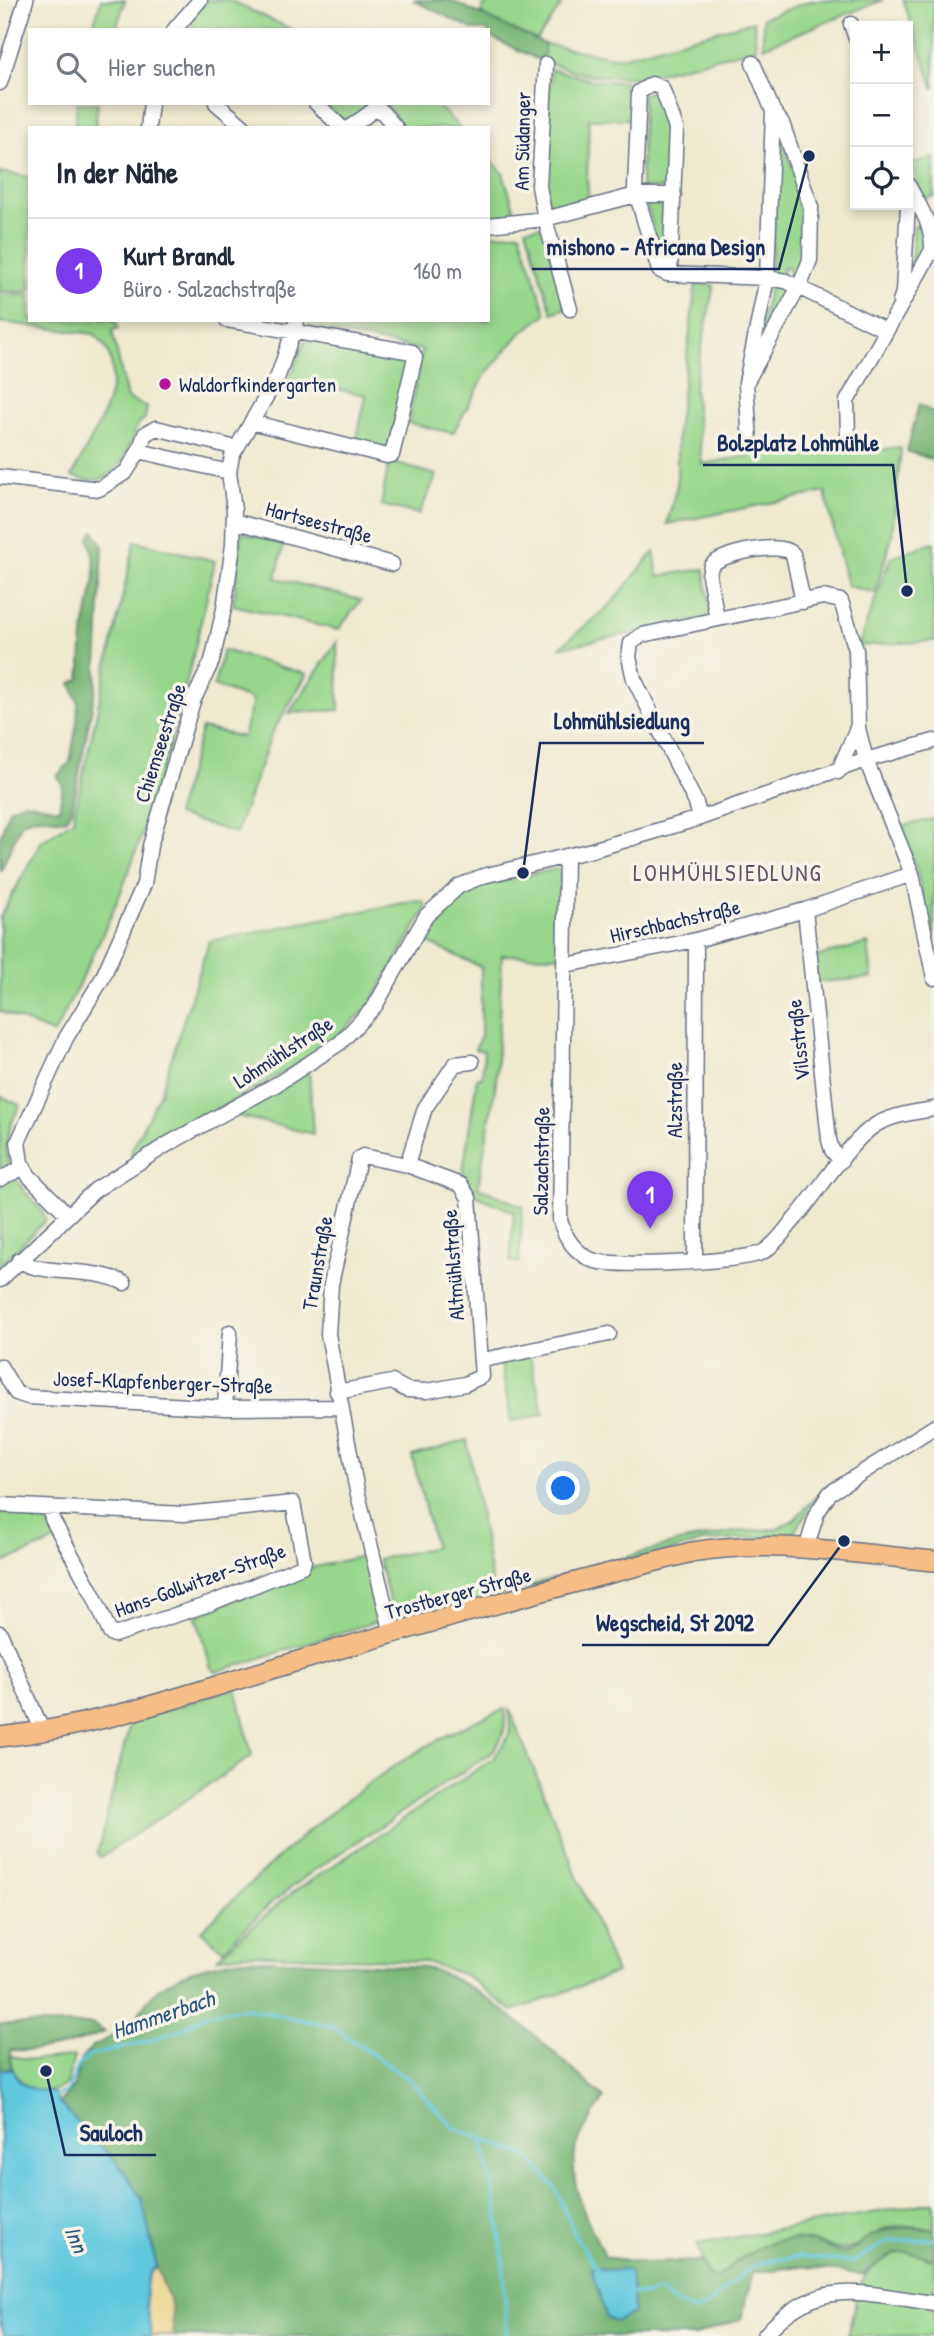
<!DOCTYPE html>
<html lang="de">
<head>
<meta charset="utf-8">
<style>
	body { margin:0; font-family:"Patrick Hand",sans-serif; background:#f2f2f3; color:#1f2937 }
	.controls { position:absolute; right:21px; top:21px; display:grid; overflow:hidden; border-radius:0px; box-shadow:0 4px 10px #0003 }
	.controls button { width:63px; height:63px; display:grid; place-items:center; padding:0; border:0; border-bottom:2px solid #e0e1e3; background:#fff; color:#1f2937; font:35px sans-serif }
	.you { position:absolute; left:564px; top:1489px; width:24px; height:24px; margin:-18px; border:5px solid #fff; border-radius:50%; background:#1a73e8; box-shadow:0 0 0 10px #1a73e833 }
	.badge { display:grid; place-items:center; width:46px; height:46px; border-radius:50%; background:#7c3aed; color:#fff; font-size:23px; font-weight:700 }
	.pin { position:absolute; translate:-50% -58px; filter:drop-shadow(0 2px 4px #0008) }
	.pin::after { content:''; position:absolute; top:37px; width:24px; height:21px; background:inherit; clip-path:polygon(0 0,100% 0,50% 100%) }
	.list { margin:0; padding:0; list-style:none }
	h2 { display:flex; justify-content:space-between; align-items:center; height:91px; margin:0; padding:0 28px; font-size:30px }
	h2 small { font-size:23px; font-weight:400; color:#747a83 }
	.list li { display:grid; grid-template-columns:46px 1fr auto; gap:21px; align-items:center; box-sizing:border-box; height:105px; padding:0 28px; border-top:2px solid #e0e1e3 }
	.list b { display:block; font-size:26px; white-space:nowrap }
	.list p { margin:0; font-size:23px; white-space:nowrap; color:#747a83 }
	.list em { font-size:23px; font-style:normal; color:#747a83 }
	.icon { flex:none; width:38px; height:38px; fill:none; stroke:currentColor; stroke-width:2; stroke-linecap:round; stroke-linejoin:round }
	.map { position:relative; flex:none; width:934px; height:2336px; overflow:hidden }
	.search { position:absolute; background:#fff; box-shadow:0 4px 10px #0003; left:28px; top:28px; width:462px; height:77px; display:flex; align-items:center; gap:18px; box-sizing:border-box; padding:0 24px; border-radius:0px; color:#747a83; font-size:26px }
	.panel { position:absolute; background:#fff; box-shadow:0 4px 10px #0003; left:28px; top:126px; width:462px; height:196px; border-radius:0px }
	.map>svg:first-child { display:block }
	.green { fill:#96d58b; stroke:#588274; stroke-width:2 }
	.forest { fill:#78b677; stroke:#4a726a; stroke-width:2 }
	.sand { fill:#eeda9e; stroke:#84847e; stroke-width:2 }
	.water { fill:#61c8de; stroke:#3e7c9e; stroke-width:2 }
	.lines { fill:none; stroke-linecap:round; stroke-linejoin:round }
	.stream { stroke:#61c8de; stroke-width:3.5 }
	.minor-casing { stroke:#657086; stroke-width:17 }
	.major-casing { stroke:#657086; stroke-width:22 }
	.minor { stroke:#fff; stroke-width:14 }
	.major { stroke:#f6be86; stroke-width:19 }
	.poi-dot { fill:#b5179e; stroke:#f7f3e8; stroke-width:2.5 }
	.labels { text-anchor:middle; dominant-baseline:central; stroke-width:7; stroke-linejoin:round; paint-order:stroke }
	.street-label { font-size:21px; fill:#1b2f5e; stroke:#f7f3e8 }
	.poi-label { font-size:21px; fill:#1b2f5e; stroke:#f7f3e8; text-anchor:start }
	.neighbourhood-label { font-size:23px; letter-spacing:2px; fill:#62556a; stroke:#f7f3e8 }
	.water-label { font-size:23px; font-style:italic; fill:#2c557e; stroke:#f7f3e8 }
	.leader { fill:none; stroke:#1b2f5e; stroke-width:2.5 }
	.callout-dot { fill:#1b2f5e; stroke:#f7f3e8; stroke-width:2.5 }
	.callout-label { font-size:23px; text-anchor:middle; font-weight:bold; fill:#1b2f5e; stroke:#f7f3e8; stroke-width:7; stroke-linejoin:round; paint-order:stroke }
</style>
</head>
<body>
<div class="map">
<svg width="934" height="2336" viewBox="0 0 934 2336">
	<rect width="100%" height="100%" fill="#f7f3e8"/>
	<filter id="ink" filterUnits="userSpaceOnUse"><feTurbulence type="fractalNoise" baseFrequency=".0143" numOctaves="2"/><feDisplacementMap in="SourceGraphic" scale="14" xChannelSelector="R" yChannelSelector="G"/><feConvolveMatrix kernelMatrix="1 2 1 2 8 2 1 2 1" color-interpolation-filters="sRGB"/></filter>
	<filter id="wash" filterUnits="userSpaceOnUse"><feTurbulence type="fractalNoise" baseFrequency=".00686" numOctaves="4" result="noise"/><feDisplacementMap in="SourceGraphic" scale="28" xChannelSelector="R" yChannelSelector="G"/><feGaussianBlur stdDeviation="1.57" result="paint"/><feColorMatrix in="noise" values="0 0 0 0 0 0 0 0 0 0 0 0 0 0 0 0 0 1.4 0 .05"/><feComposite in="paint" operator="in"/></filter>
	<g filter="url(#wash)">
		<rect width="100%" height="100%" fill="#efe9d0"/>
		<path class="green" d="M101 0H125L116 30H92Z
			M206 0H229L293 30H199L187 24Z
			M490 0H553L561 6 537 40 483 17 482 8Z
			M812 0H883L763 47V18Z
			M903 0H934V89Z
			M754 21 756 48 638 78 586 75 539 60 544 54V44L613 57 625 56Z
			M551 69 591 80 634 83V119H589L587 179 589 202 552 210 544 188Z
			M656 90 670 129 667 189 641 188 643 94Z
			M77 103H98L95 128H75Z
			M321 103H374L348 124Z
			M385 103H435L460 128H405Z
			M781 146 785 147C802 192 821 231 797 277L789 276V267H783L782 276 771 275 777 147Z
			M488 156 503 173 516 214 488 217Z
			M934 157V196L923 199 911 164Z
			M0 172 30 177V291L0 292Z
			M646 201H666L665 246 658 247Z
			M920 224 929 242 916 266 911 263 914 227Z
			M543 226 566 308 552 313 526 228Z
			M520 232 546 314 519 335 487 372 453 433 408 423 422 350 308 328 310 320H488V235Z
			M696 284 714 285 694 387 702 464 861 437 864 450 901 448 892 536 875 593 847 586 825 492 667 524 677 485V431Z
			M770 285 789 292 752 364Z
			M0 295H30V320H116L118 328 112 330 127 398 147 407 145 419 139 423C124 455 118 493 72 476 92 434 138 373 94 334L0 322Z
			M306 338 410 359 389 450 356 443 366 395 289 380Z
			M389 462 437 475 419 514 381 505Z
			M242 533 284 543 276 578 361 600 338 630 233 605Z
			M135 541 215 561C193 660 169 758 135 854 114 916 83 975 54 1034L0 1011V917L41 842 73 820Z
			M934 542V641L858 646 891 557Z
			M654 552 658 576 704 569 711 612 706 618 559 648 611 604Z
			M337 642 339 710 289 713Z
			M223 650 307 674 272 733 236 833 176 815 202 728 243 737 253 700 214 686Z
			M934 819V952L917 872 901 826Z
			M557 869 561 871 562 956 502 955 496 1083 478 1187 523 1207 519 1263 510 1261 514 1212 473 1194 462 1178 477 1077H482L484 1051 475 1049 481 1035V967L422 940C460 880 493 882 557 869Z
			M414 901 423 902 427 907 369 1006 324 1049 135 1157 131 1151 161 1091 209 941Z
			M868 943 872 978 817 982 815 957Z
			M309 1069 313 1134 230 1114Z
			M0 1096 20 1105C2 1140 0 1162 27 1194 34 1202 43 1209 46 1220L0 1266Z
			M530 1356 544 1414 511 1422 501 1362Z
			M467 1440 494 1596 683 1541 741 1531 777 1529 795 1519 822 1490 835 1481 817 1499 794 1532 786 1535 703 1542 396 1623 378 1559 435 1547 412 1456Z
			M0 1511 46 1519 58 1540 0 1564Z
			M367 1555 381 1613 378 1621 216 1672 211 1668 196 1616 311 1568Z
			M236 1687 252 1756 101 1857 97 1854 130 1723Z
			M509 1708 616 1973 513 2011 465 1975 423 1961 241 1954 217 1958 285 1898 494 1758 510 1734Z
			M505 1709C506 1728 504 1739 491 1753L313 1871 271 1903 223 1950 201 1931C291 1843 385 1754 505 1709Z
			M10 2056 34 2060 74 2057 66 2085C40 2101 12 2085 10 2056Z
			M934 2202V2229C922 2228 907 2224 895 2226 860 2234 859 2261 821 2244L718 2277H709L697 2244Z
			M910 2250 934 2260V2299L860 2288C866 2265 889 2255 910 2250Z
			M858 2293 934 2305V2336H847Z"/>
		<path class="forest" d="M413 0H450L544 44V54L539 60 488 36V30H474Z
			M919 404 934 413V460L907 451Z
			M94 531 103 546 96 686 72 810 65 820 37 817 22 822 0 872V838L9 809 25 802 59 809 63 786 57 776 70 762 77 722 78 702 71 683 80 679C82 663 81 646 84 630 90 591 102 581 89 539Z
			M242 1959 425 1967C492 1988 551 2052 604 2098 595 2113 582 2130 577 2146 565 2183 590 2225 605 2257L645 2263 701 2261 709 2276 718 2277C748 2251 777 2230 819 2244 828 2247 840 2256 850 2251 856 2249 861 2242 867 2238 890 2225 908 2227 934 2229V2260C900 2245 891 2254 863 2275L801 2266 753 2273 741 2319 694 2336H174L171 2305 156 2266 152 2240 86 2132 59 2103 74 2086 82 2058 93 2046 135 2025C147 1980 201 1965 242 1959Z
			M0 2024H92L105 2032C72 2045 46 2052 10 2050L11 2069H0Z"/>
		<path class="sand" d="M156 2266 171 2305 174 2336H151C149 2312 137 2285 156 2266Z"/>
		<path class="water" d="M0 2069 13 2070C21 2090 35 2089 54 2093L59 2103 122 2168 142 2199 156 2266C137 2285 149 2312 151 2336H4L0 2321Z
			M598 2267 610 2271 624 2269 630 2273 634 2313 615 2322 607 2318 591 2269Z"/>
		<g class="lines">
			<path class="stream" d="M54 2097 67 2091 79 2065 88 2056 142 2043 182 2029 208 2014 245 2008 332 2026 410 2080 454 2128 526 2155 555 2187 578 2241 598 2270
				M481 2138C500 2204 506 2268 506 2336
				M630 2293 645 2295 660 2291 675 2303 694 2311 705 2307 746 2271 762 2262 799 2257 853 2262 889 2241 934 2239"/>
		</g>
	</g>
	<g filter="url(#ink)">
		<g class="lines">
			<defs>
				<path id="minor" d="M851 24 855 36
					M174 30 200 0
					M753 63 773 111
					M546 64 539 186 545 219 570 309
					M0 83 26 0
					M216 103 245 128
					M316 103 342 128
					M148 128 151 103
					M349 128 378 107 396 128
					M488 225 545 219 636 195H674
					M670 274 676 128 662 88 652 84 639 92 635 189 659 270 667 274 767 278 786 281 885 330
					M900 302 903 292 909 188
					M227 320 412 352 415 357 392 455 387 456 251 422
					M746 383 800 285 810 260 811 207 782 123 773 111 767 278 746 383 750 442
					M848 436 847 401 932 250C933 225 919 205 908 185
					M229 472 139 451 145 434 156 428 236 448
					M0 477 99 489 126 472 139 451
					M234 521 392 564
					M717 619 709 575 711 566C721 553 781 541 793 554L803 602
					M838 772 857 728
					M700 818 696 803 634 679 629 657 631 643 642 635 823 597 841 601 856 650 858 728 866 760 912 874 934 978
					M566 856 560 1220C565 1238 574 1252 592 1260 612 1268 744 1262 763 1252 775 1245 784 1231 793 1221 816 1196 849 1140 877 1124 894 1115 915 1112 934 1109
					M805 910 829 1140 832 1150 841 1161
					M566 965 696 940 805 910 912 874
					M407 1165 425 1108 455 1064 472 1062
					M0 1179 24 1167
					M67 1214 29 1176 21 1163 18 1142 66 1038 102 979 144 884 150 846 193 701 212 661 224 609 233 545 234 510 229 472 232 456 278 376 297 320
					M19 1260C41 1277 94 1266 124 1283
					M695 1261 696 940
					M0 1280 95 1190 168 1144 277 1084 340 1043 375 1006 426 916 459 886 483 876 592 850 700 818 866 760 934 741
					M483 1360 609 1334
					M0 1366 16 1393 28 1397 225 1408 341 1407
					M337 1392 392 1382 407 1390 427 1391 465 1384 482 1376 469 1198 461 1185 407 1165 363 1156 359 1159 331 1284 328 1334 356 1486 392 1634
					M225 1408 230 1332
					M0 1505 184 1514 293 1503 304 1561 302 1566 209 1604 114 1635 110 1633 94 1596 52 1519 51 1509
					M807 1546 817 1513 830 1493 934 1427
					M0 1633 43 1732
					M764 2336C819 2273 865 2295 934 2303"/>
				<path id="major" d="M0 1737C101 1726 191 1693 288 1664 421 1624 557 1586 692 1552 774 1538 852 1554 934 1561"/>
			</defs>
			<use href="#minor" class="minor-casing"/>
			<use href="#major" class="major-casing"/>
			<use href="#minor" class="minor"/>
			<use href="#major" class="major"/>
		</g>
	</g>
	<circle class="poi-dot" cx="165" cy="384" r="7"/>
	<g class="labels">
		<g class="street-label">
			<text transform="translate(522 141) rotate(-89)">Am Südanger</text>
			<text transform="translate(319 522) rotate(15)">Hartseestraße</text>
			<text transform="translate(160 743) rotate(-72)">Chiemseestraße</text>
			<text transform="translate(675 921) rotate(-13)">Hirschbachstraße</text>
			<text transform="translate(798 1040) rotate(-96)">Vilsstraße</text>
			<text transform="translate(283 1052) rotate(-33)">Lohmühlstraße</text>
			<text transform="translate(674 1100) rotate(-90)">Alzstraße</text>
			<text transform="translate(541 1161) rotate(-89)">Salzachstraße</text>
			<text transform="translate(317 1263) rotate(-80)">Traunstraße</text>
			<text transform="translate(453 1265) rotate(-94)">Altmühlstraße</text>
			<text transform="translate(163 1382) rotate(2)">Josef-Klapfenberger-Straße</text>
			<text transform="translate(200 1580) rotate(-20)">Hans-Gollwitzer-Straße</text>
			<text transform="translate(458 1593) rotate(-15)">Trostberger Straße</text>
		</g>
		<g class="poi-label">
			<text x="179" y="384">Waldorfkindergarten</text>
		</g>
		<g class="neighbourhood-label">
			<text x="728" y="872">LOHMÜHLSIEDLUNG</text>
		</g>
		<g class="water-label">
			<text transform="translate(163 2014) rotate(-19)">Hammerbach</text>
			<text transform="translate(77 2239) rotate(68)">Inn</text>
		</g>
	</g>
	<path class="leader" d="M809 156L779 269H532M907 591L893 465H703M523 873L540 743H704M844 1541L768 1645H582M46 2071L65 2155H156"/>
	<g class="callout-dot">
		<circle cx="809" cy="156" r="7"/>
		<circle cx="907" cy="591" r="7"/>
		<circle cx="523" cy="873" r="7"/>
		<circle cx="844" cy="1541" r="7"/>
		<circle cx="46" cy="2071" r="7"/>
	</g>
	<g class="callout-label">
		<text x="656" y="255">mishono - Africana Design</text>
		<text x="798" y="451">Bolzplatz Lohmühle</text>
		<text x="622" y="729">Lohmühlsiedlung</text>
		<text x="675" y="1631">Wegscheid, St 2092</text>
		<text x="111" y="2141">Sauloch</text>
	</g>
</svg>
<div class="controls">
<button>+</button>
<button>−</button>
<button><svg class="icon" aria-label="locate" viewBox="0 0 24 24"><circle cx="12" cy="12" r="6"/><path d="M12 2v4M12 18v4M2 12h4M18 12h4"/></svg></button>
</div>
<div class="you"></div>
<div class="pin badge" style="left:650px;top:1229px">1</div>
<div class="search"><svg class="icon" aria-label="search" viewBox="0 0 24 24"><circle cx="10" cy="10" r="6"/><path d="M15 15l6 6"/></svg>Hier suchen</div>
<section class="panel">
<h2>In der Nähe<small></small></h2>
<ul class="list">
<li><span class="badge">1</span><div><b>Kurt Brandl</b><p>Büro · Salzachstraße</p></div><em>160 m</em></li>
</ul>
</section>
</div>
</body>
</html>
